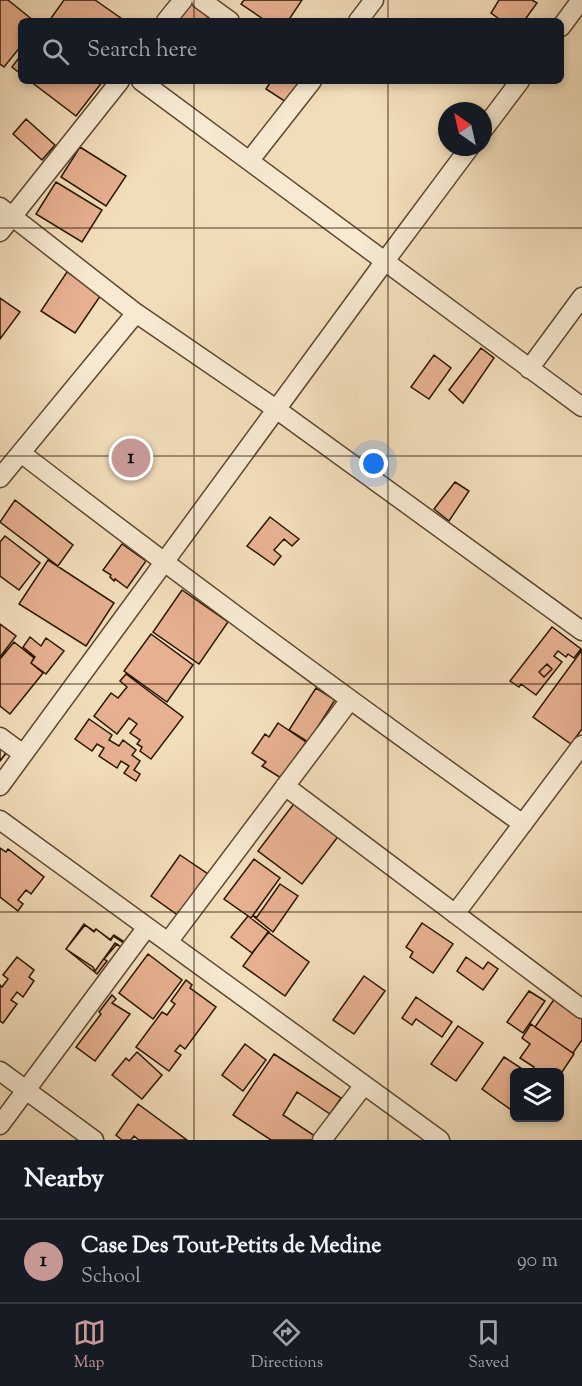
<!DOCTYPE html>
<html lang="en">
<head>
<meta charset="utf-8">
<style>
	body { margin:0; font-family:"Sorts Mill Goudy",serif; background:#242831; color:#f1f3f6 }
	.controls { position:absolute; right:18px; bottom:18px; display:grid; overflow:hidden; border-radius:9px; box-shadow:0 3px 9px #0003 }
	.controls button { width:54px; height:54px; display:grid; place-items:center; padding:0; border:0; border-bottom:2px solid #363941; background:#171b24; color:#f1f3f6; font:30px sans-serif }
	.compass { position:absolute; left:438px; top:102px; width:54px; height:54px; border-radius:50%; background:#171b24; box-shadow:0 3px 9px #0003; rotate:326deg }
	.you { position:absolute; left:374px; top:464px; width:21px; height:21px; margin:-15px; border:4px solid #fff; border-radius:50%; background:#1a73e8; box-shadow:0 0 0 9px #1a73e833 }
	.badge { display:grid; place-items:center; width:39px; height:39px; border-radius:50%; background:#c59692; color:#111; font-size:20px; font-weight:700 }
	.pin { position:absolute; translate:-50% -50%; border:3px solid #fff; box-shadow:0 2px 6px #0006 }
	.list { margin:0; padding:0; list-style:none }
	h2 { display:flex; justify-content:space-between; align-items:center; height:78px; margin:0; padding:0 24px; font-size:26px }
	h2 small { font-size:20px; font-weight:400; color:#9ea1a6 }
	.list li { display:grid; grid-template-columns:39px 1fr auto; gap:18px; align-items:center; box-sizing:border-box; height:84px; padding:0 24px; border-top:2px solid #363941 }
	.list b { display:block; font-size:22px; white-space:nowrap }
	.list p { margin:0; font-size:20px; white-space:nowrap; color:#9ea1a6 }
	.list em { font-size:20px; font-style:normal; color:#9ea1a6 }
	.icon { flex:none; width:33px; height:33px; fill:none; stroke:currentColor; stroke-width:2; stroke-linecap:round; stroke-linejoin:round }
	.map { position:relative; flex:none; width:582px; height:1140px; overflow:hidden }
	.search { position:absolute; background:#171b24; box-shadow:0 3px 9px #0003; left:18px; right:18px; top:18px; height:66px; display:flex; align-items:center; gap:15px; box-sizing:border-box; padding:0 21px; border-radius:9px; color:#9ea1a6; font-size:22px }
	.sheet { height:162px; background:#171b24 }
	nav { display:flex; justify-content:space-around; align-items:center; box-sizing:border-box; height:84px; border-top:2px solid #363941; background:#171b24; font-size:16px; color:#9ea1a6 }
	nav a { display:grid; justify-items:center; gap:3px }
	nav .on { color:#c59692 }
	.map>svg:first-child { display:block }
	.building { fill:#e7b090; stroke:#2a1602; stroke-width:1.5; fill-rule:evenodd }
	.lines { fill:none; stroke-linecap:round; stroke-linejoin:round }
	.street-casing { stroke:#5c4830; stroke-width:21 }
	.street { stroke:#f7e9d2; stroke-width:18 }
	.grid { fill:none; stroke:#2a1602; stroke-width:1.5; stroke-opacity:0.55 }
</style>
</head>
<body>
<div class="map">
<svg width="582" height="1140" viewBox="0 0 582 1140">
	<rect width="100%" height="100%" fill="#f2ddba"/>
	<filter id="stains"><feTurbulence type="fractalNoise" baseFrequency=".00333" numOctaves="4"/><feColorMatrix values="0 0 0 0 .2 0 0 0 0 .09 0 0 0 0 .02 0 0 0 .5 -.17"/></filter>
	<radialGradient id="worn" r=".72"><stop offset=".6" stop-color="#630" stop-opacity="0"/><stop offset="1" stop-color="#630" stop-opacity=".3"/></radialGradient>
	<path class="building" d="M0 0H8L34 21H21V46L4 67 0 64Z
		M64 0H95L125 21H49Z
		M244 0H302L288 21H266L241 4Z
		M499 0H532L537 3 524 21H502L491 13Z
		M192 1 210 15 205 21H176Z
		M21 55V74L12 67Z
		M30 81H103L76 116Z
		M271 81H304L289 104 266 89Z
		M26 119 55 145 42 160 13 134Z
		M80 147 126 176 106 206 61 177Z
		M56 182 102 210 82 242 36 214Z
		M67 272 101 295 75 333 41 311Z
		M0 298 20 312 0 339Z
		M481 348 494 358 463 403 449 390Z
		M434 355 451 368 429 399 411 387Z
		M455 482 469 491 449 521 434 509Z
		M15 500 73 545 58 566 0 522Z
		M270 517 299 539 292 546 284 539 274 550 281 556 274 565 247 546Z
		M5 536 40 563 19 590 0 576V542Z
		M122 544 146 561 127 588 115 579 114 581 110 577 111 575 103 570Z
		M48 560 114 603 86 646 19 604Z
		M182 590 228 622 199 664 153 632Z
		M0 624 16 636 0 657Z
		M552 627 581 649 574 658 568 654 566 657 558 651 554 656 562 662 536 695 521 684 519 687 510 681ZM547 664 552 669 544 677 539 672Z
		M151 634 193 665 167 702 124 671Z
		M30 637 41 646 46 638 64 651 46 674 31 663 35 657 23 647Z
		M14 642 34 658 31 663 43 673 10 714 0 706V659Z
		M582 650V729L571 744 533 717Z
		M547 664 552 669 544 677 539 672Z
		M126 674 183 717 151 759 140 751 142 747 137 744 140 740 130 733 137 724 129 718 117 734 94 716 111 693 118 698 127 687 120 681Z
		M316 688 335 700 308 742 289 730Z
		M89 719 112 735 109 740 119 746 123 740 136 750 132 755 140 761 134 770 140 774 136 781 124 773 129 766 121 761 117 768 99 756 104 748 97 744 92 751 75 739Z
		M278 723 306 742 281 778 262 766 266 762 252 753 265 734 269 737Z
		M0 744 8 750 0 761Z
		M0 745 8 751 0 761Z
		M296 801 340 834 302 884 258 851Z
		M0 848 6 852 8 849 44 877 31 894 26 890 18 900 23 904 18 911 0 897Z
		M180 855 208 874 179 916 151 896Z
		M254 859 280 878 251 918 224 899Z
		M280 884 298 896 273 932 253 916 257 917Z
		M248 916 269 932 252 953 231 937Z
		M422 923 453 944 433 973 410 957 413 952 406 947Z
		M84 924 94 931 96 929 111 940 114 935 126 943 122 948 115 943 95 971 93 967 66 949Z
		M85 925 94 932 96 929 110 940 113 936 125 944 122 948 117 944 104 959 107 961 97 974 66 949Z
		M268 932 309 962 285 996 243 966Z
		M148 954 182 980 153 1019 119 993Z
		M17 957 34 970 29 977 34 981 23 997 17 992 11 1000 17 1004 3 1023 0 1021V985L2 987 8 979 3 975Z
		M466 957 483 969 488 962 498 969 483 990 457 971Z
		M364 976 385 991 354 1034 333 1020Z
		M186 980 192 985 190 988 216 1007 185 1049 180 1045 175 1051 181 1055 169 1071 136 1047 162 1012 167 1015 175 1004 171 1001Z
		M529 991 545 1001 523 1033 507 1022Z
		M112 995 116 999 112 1003 130 1014 95 1061 76 1047 101 1014 99 1012Z
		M416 997 452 1022 442 1037 416 1019 412 1025 402 1018Z
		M555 998 582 1017V1040L573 1053 535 1027Z
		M531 1024 574 1054 560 1075V1072H533L531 1071 534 1067 520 1058 530 1044 522 1038Z
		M458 1026 483 1043 456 1081 431 1064Z
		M245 1044 266 1060 243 1091 222 1075Z
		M137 1052 162 1075 142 1099 112 1075 126 1058 129 1061Z
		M274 1054 341 1098 330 1114 297 1092 283 1115 315 1136 313 1140H271L233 1115Z
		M504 1057 527 1072H514V1112L482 1089Z
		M138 1104 187 1140H139L134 1136 131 1140H122L116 1135Z"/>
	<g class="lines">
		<defs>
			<path id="street" d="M201 0 230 21
				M166 21 183 0
				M358 21 374 0
				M561 27 581 0
				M141 81 582 407
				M483 130 520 81
				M250 160 312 81
				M0 207 136 313 276 409 582 631
				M0 232 120 81
				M529 369 582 297
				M21 453C186 580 353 703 523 824
				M0 478 136 313
				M0 737 23 754
				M0 786 385 261 470 147
				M285 786 582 1009
				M0 820 440 1140
				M455 914 582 745
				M168 942 350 700
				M0 1071 94 1140
				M0 1125 147 927
				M322 1140 364 1085"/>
		</defs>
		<use href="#street" class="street-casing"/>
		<use href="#street" class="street"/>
	</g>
	<path class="grid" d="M194 0V21M388 0V21M194 81V1140M388 81V1140M0 228H582M0 456H582M0 684H582M0 912H582"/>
	<rect width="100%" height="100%" filter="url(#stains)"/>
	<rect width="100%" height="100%" fill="url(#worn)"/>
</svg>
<div class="controls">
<button><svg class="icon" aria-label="layers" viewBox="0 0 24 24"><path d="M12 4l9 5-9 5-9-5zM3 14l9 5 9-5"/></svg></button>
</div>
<svg class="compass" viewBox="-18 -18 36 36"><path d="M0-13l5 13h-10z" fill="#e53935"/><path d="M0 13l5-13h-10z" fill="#9ea1a6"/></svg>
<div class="you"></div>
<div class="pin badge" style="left:131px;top:458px">1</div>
<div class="search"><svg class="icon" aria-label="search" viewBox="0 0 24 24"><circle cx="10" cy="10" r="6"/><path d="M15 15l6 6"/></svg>Search here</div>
</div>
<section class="sheet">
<h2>Nearby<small></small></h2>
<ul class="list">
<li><span class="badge">1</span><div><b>Case Des Tout-Petits de Medine</b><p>School</p></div><em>90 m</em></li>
</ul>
</section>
<nav>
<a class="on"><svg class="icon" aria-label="map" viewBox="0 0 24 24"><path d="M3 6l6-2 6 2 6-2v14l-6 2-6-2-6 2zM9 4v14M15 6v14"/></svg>Map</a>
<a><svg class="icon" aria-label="directions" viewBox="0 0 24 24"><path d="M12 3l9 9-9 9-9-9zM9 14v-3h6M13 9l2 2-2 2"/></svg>Directions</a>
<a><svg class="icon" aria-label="saved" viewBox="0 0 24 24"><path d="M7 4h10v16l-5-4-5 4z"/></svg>Saved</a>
</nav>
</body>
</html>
